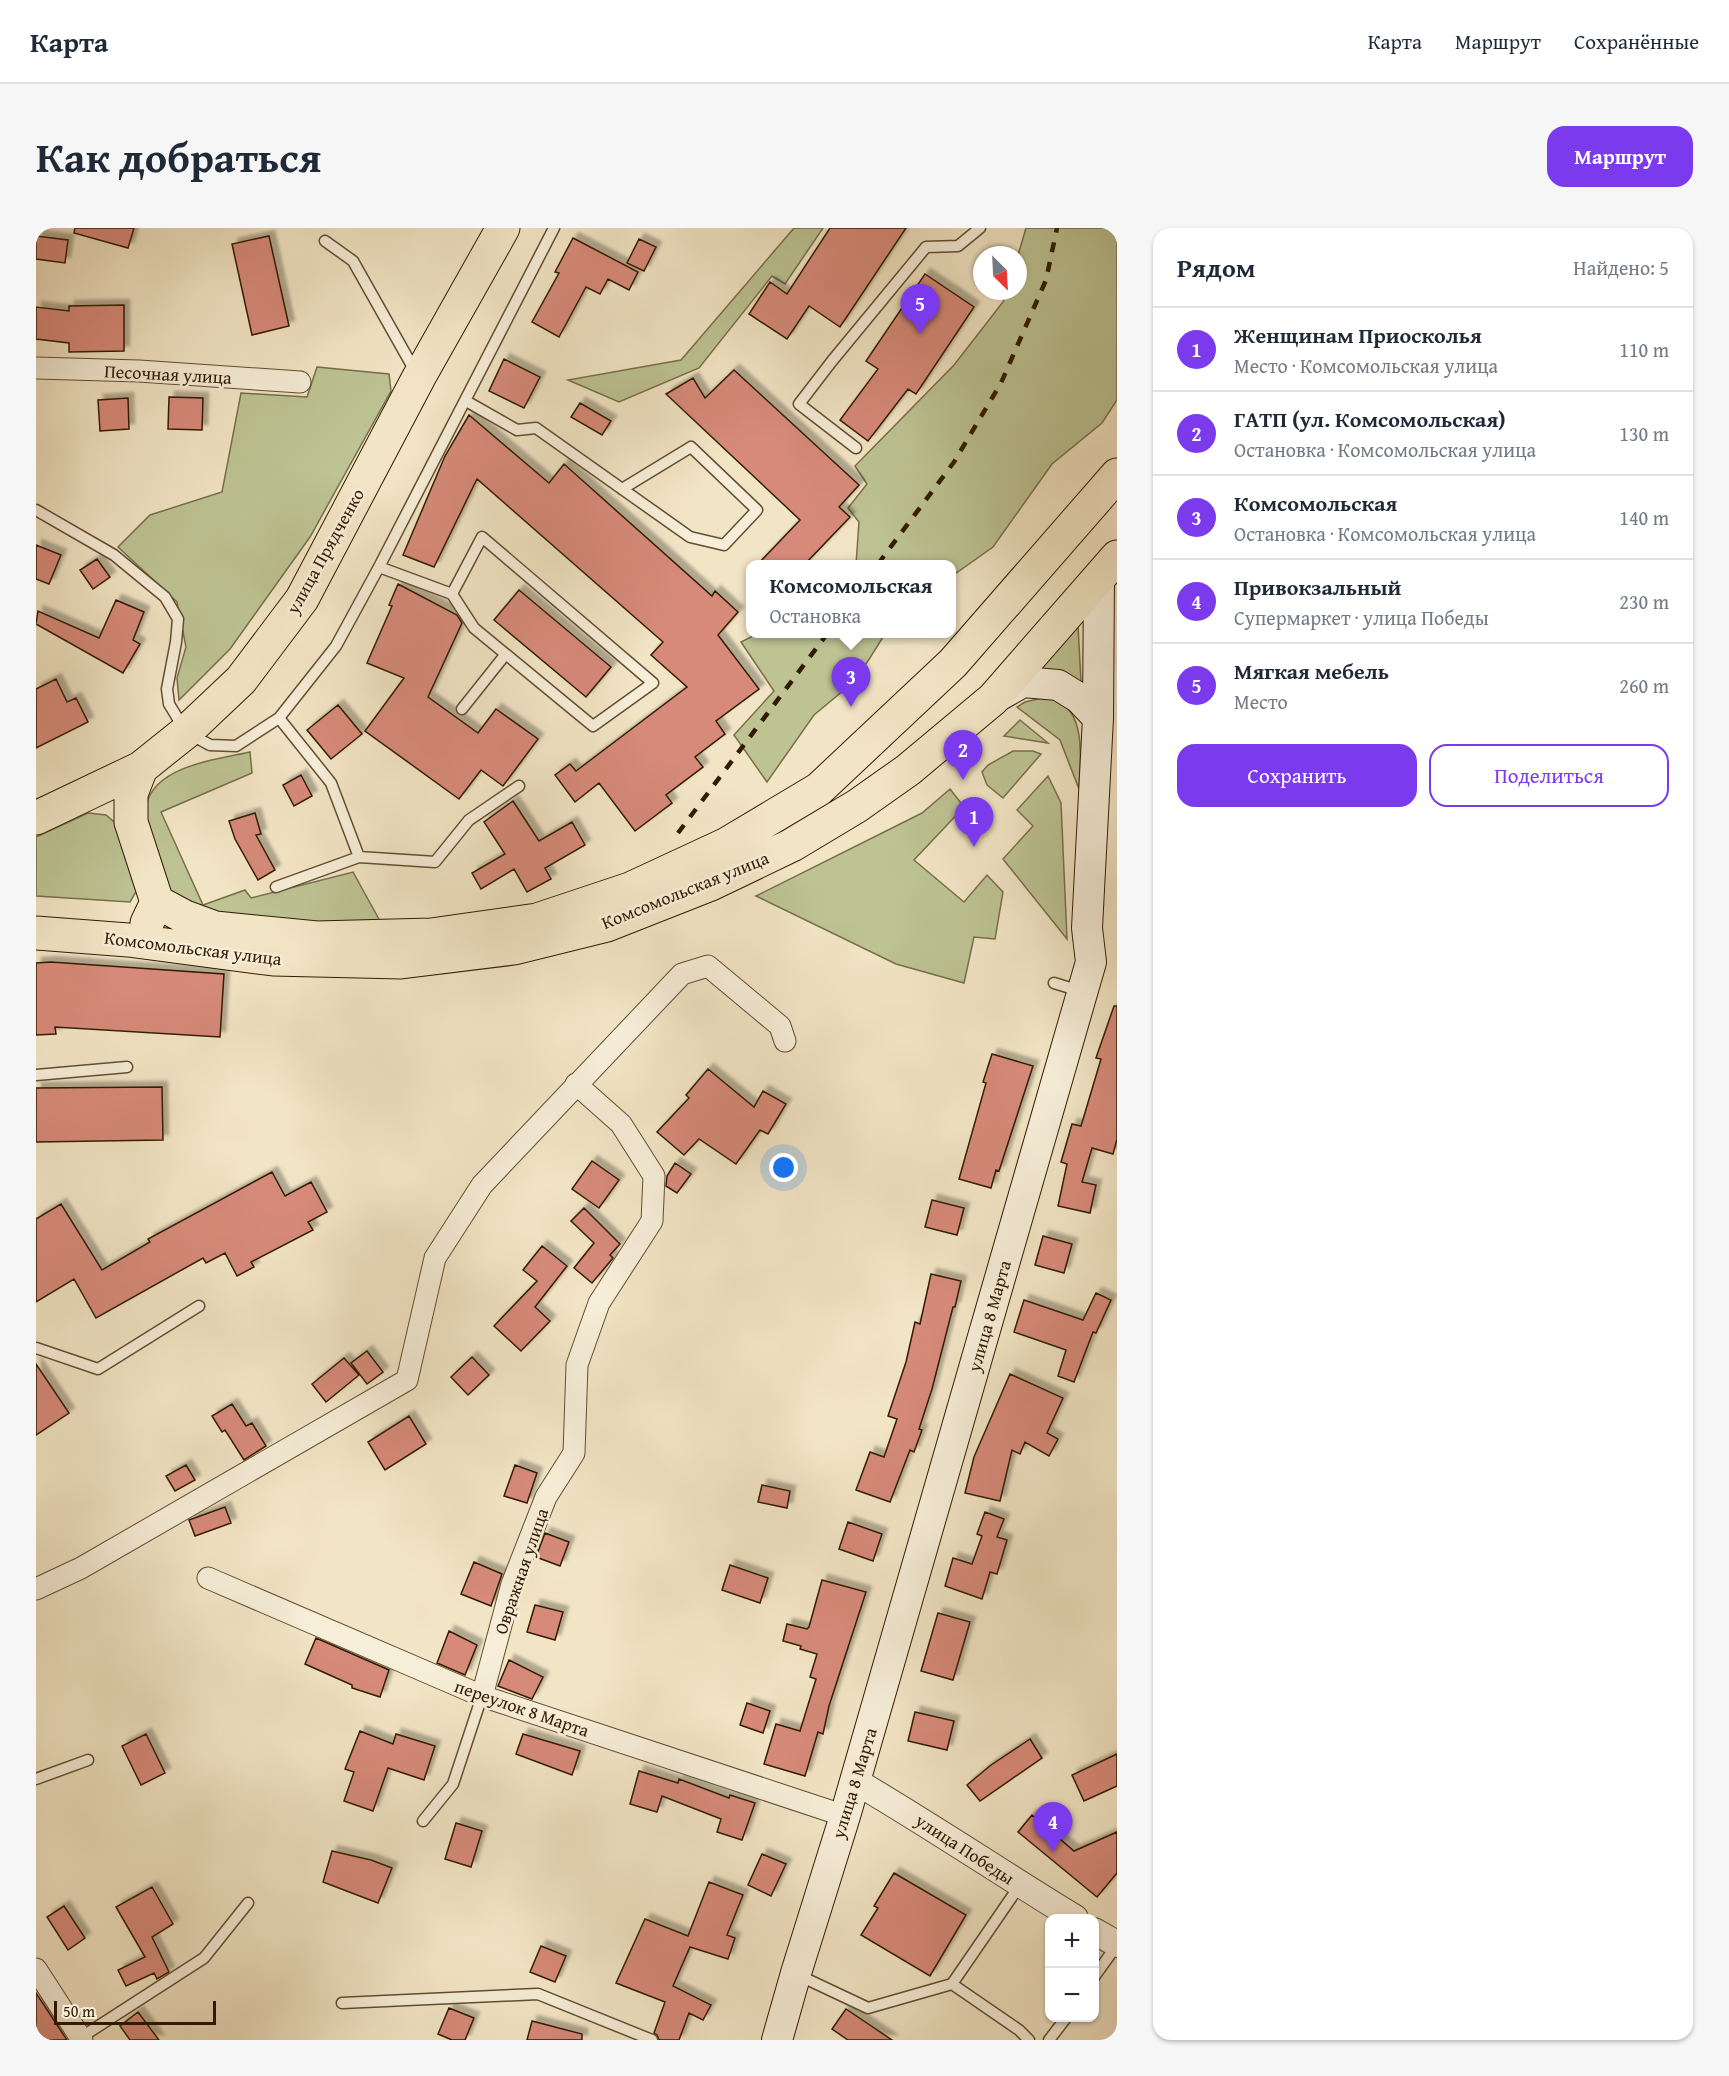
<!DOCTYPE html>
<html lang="ru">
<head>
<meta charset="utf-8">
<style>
	body { margin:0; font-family:"Gentium Book Plus",serif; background:#f6f6f7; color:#1f2937 }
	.controls { position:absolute; right:18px; bottom:18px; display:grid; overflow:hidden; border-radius:12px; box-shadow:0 2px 4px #0004 }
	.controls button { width:54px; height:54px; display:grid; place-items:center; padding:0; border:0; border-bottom:2px solid #e0e1e3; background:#fff; color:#1f2937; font:30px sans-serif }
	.compass { position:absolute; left:937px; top:18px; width:54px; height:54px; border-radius:50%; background:#fff; box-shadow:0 2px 4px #0004; rotate:156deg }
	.scale { position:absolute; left:18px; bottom:15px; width:162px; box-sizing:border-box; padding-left:6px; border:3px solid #321b00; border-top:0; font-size:16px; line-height:21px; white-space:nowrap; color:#321b00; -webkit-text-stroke:4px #f7eed9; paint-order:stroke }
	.you { position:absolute; left:748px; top:940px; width:21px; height:21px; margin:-15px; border:4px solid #fff; border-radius:50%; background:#1a73e8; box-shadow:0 0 0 9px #1a73e833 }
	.badge { display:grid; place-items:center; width:39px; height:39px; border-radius:50%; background:#7c3aed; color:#fff; font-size:20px; font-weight:700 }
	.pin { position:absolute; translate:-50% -50px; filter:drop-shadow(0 2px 3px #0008) }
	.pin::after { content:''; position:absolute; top:32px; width:21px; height:18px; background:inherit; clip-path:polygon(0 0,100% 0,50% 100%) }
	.popup { position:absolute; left:710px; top:332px; width:210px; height:78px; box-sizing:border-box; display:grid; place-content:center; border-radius:12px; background:#fff; filter:drop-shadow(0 2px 4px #0005); font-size:20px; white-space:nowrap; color:#747a83 }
	.popup b { font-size:22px; color:#1f2937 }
	.popup::after { content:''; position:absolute; left:50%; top:100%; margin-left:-12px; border:12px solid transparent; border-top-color:#fff }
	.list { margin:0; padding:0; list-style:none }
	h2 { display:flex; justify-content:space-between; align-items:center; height:78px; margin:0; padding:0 24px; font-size:26px }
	h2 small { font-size:20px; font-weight:400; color:#747a83 }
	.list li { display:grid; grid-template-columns:39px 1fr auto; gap:18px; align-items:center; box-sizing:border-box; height:84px; padding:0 24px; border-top:2px solid #e0e1e3 }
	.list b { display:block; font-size:22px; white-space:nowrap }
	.list p { margin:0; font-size:20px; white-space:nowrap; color:#747a83 }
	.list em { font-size:20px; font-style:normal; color:#747a83 }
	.actions { display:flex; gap:12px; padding:18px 24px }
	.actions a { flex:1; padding:14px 0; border:2px solid #7c3aed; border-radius:18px; text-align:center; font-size:21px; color:#7c3aed }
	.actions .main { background:#7c3aed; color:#fff }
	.map { position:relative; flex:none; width:1081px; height:1812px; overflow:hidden; border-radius:18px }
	header { display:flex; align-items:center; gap:36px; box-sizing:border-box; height:84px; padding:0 30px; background:#fff; border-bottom:2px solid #e0e1e3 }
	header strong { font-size:28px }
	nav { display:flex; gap:33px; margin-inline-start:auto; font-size:21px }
	.intro { display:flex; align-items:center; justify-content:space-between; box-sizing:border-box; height:144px; padding:0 36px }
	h1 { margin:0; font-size:42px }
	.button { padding:15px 27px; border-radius:18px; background:#7c3aed; color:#fff; font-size:21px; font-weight:700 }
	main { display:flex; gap:36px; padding:0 36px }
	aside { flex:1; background:#fff; border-radius:18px; box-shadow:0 2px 4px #0004 }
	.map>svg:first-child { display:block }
	.green { fill:#bdc393; stroke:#786f4a; stroke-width:1.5 }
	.building { fill:#d78a7a; stroke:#321b00; stroke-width:1.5; filter:url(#shadow) }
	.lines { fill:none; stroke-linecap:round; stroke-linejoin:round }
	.service-casing { stroke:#624e31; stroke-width:13 }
	.minor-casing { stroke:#624e31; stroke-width:23 }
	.tertiary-casing { stroke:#624e31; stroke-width:28 }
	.secondary-casing { stroke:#321b00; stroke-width:32 }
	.primary-casing { stroke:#321b00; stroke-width:35 }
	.service { stroke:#f7eed9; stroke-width:10 }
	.minor { stroke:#f7eed9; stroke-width:21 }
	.tertiary { stroke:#f7eed9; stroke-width:26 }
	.secondary { stroke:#f7eed9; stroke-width:30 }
	.primary { stroke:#f2e5c5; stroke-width:33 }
	.rail { stroke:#321b00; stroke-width:4.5; stroke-dasharray:10 10; stroke-linecap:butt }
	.labels { text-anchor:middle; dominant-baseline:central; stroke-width:5; stroke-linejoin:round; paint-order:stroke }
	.street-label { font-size:18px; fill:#321b00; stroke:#f7eed9 }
</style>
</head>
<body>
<header>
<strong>Карта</strong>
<nav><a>Карта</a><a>Маршрут</a><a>Сохранённые</a></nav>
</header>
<div class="intro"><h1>Как добраться</h1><a class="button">Маршрут</a></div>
<main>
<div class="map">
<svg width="1081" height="1812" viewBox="0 0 1081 1812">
	<defs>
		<filter id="shadow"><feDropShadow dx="5.5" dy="-5.5" stdDeviation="1.5" flood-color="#0004"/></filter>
	</defs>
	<rect width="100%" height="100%" fill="#f2e5c5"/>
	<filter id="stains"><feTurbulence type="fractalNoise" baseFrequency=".00333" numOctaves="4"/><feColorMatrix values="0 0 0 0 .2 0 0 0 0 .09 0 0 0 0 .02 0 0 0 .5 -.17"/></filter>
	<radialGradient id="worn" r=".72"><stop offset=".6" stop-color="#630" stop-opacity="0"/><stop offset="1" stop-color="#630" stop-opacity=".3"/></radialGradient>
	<path class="green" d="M758 0H787L749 56 736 48 663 140 583 174 532 152 645 132Z
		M990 0H1081V172L1066 195 1016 236 957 319 916 348V336H820L823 294 812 280 831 256 819 238 918 137 967 74 971 63H982V27Z
		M281 139 353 146 355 163 274 309 194 421 143 472 141 450 150 419 141 374 82 319 114 287 186 264 205 165 271 169Z
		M1042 397 1045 454 1003 441Z
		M721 406H849L820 452 778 487 731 554 698 507 738 463 705 414Z
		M1006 470C1011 471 1017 470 1021 472 1051 487 1044 534 1043 561L1024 512 981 479 989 474Z
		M984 492 1012 515 968 508Z
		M977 523H997L1005 526 967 570 951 557 946 544 952 537Z
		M214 524 216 545 125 584 167 677 209 662 215 670 317 644 344 693 257 695 170 683 134 666C129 648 123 631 117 613 115 606 111 598 110 590 105 539 179 532 214 524Z
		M1012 548 1025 575 1031 711 967 631 997 598 981 582Z
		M914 561 928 579 878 632 928 674 951 647 967 664 959 711 938 709 928 755 860 736 720 668 886 585Z
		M52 585 70 587 84 599 101 662 94 674 0 668V609Z"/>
	<path class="building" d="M39 0H98L92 20 38 5Z
		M794 0H870L804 99 773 78 751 111 713 86 734 54 751 66Z
		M0 8 32 12 29 35 0 31Z
		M233 8 253 98 216 107 196 16Z
		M537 10 602 44 593 62 572 51 564 66 550 59 523 109 496 94 523 45 519 44Z
		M603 11 620 19 608 43 591 35Z
		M889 46 938 79 880 166 872 161 832 213 804 192 842 141 830 133Z
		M88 77V123L33 124V115L0 111V79L33 83V78Z
		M468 131 504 149 488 180 453 163Z
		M698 142 823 257 803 279 814 289 769 336H722L764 292 630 166 657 150 669 170Z
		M133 169 167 170 166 202 132 201Z
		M92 170 93 201 64 203 62 172Z
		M544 175 575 193 566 207 535 189Z
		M433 187 513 255 528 236 676 368 679 363 702 384 682 407 723 461 680 493 689 506 659 529 667 539 630 567 636 575 599 603 563 555 539 574 519 547 534 536 540 543 651 459 615 427 627 414 441 251 398 339 367 327 409 228Z
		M0 317 25 327 13 356 0 351Z
		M61 331 74 349 57 361 44 342Z
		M362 356 421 387 426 395 392 469 442 505 460 481 502 511 467 558 445 542 423 571 329 503 368 450 331 435 356 378 353 377Z
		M483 362 575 439 550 469 458 392Z
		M80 372 108 384 97 412 104 416 87 445 0 396 2 383 63 410Z
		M20 451 31 474 40 470 52 494 0 520V461Z
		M302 477 326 506 295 531 271 502Z
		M265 547 276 568 258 578 247 557Z
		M477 573 503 613 536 594 549 617 509 640 515 651 491 664 478 641 445 661 436 645 469 626 448 594Z
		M219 585 225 606 220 607 239 642 222 652 199 611 193 593Z
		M15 734 188 746 184 809 19 799 20 806 0 807V735Z
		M1078 778H1081V911L1077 926 1056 920 1046 954 1060 957 1054 985 1022 978 1031 936 1025 934 1036 896 1045 898 1065 831 1060 830Z
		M956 826 997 838 963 943 960 942 955 960 923 951 950 855 947 854Z
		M672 841 718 879 727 863 750 876 732 906 724 902 700 936 663 911 648 927 621 904 653 870 650 867Z
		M126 859 127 912 0 914V860Z
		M556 933 583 952 563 980 536 961Z
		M639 935 655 946 641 965 630 958 631 948Z
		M236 944 249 968 275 954 291 984 272 994 277 1002 215 1034 218 1039 201 1048 189 1025 170 1035 167 1030 60 1090 38 1051 0 1074V991L25 976 66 1042 114 1014 112 1011Z
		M896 972 928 980 921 1007 889 999Z
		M548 980 584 1016 574 1027 577 1030 556 1055 538 1040 558 1015 535 993Z
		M1007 1008 1036 1016 1028 1045 999 1037Z
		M506 1018 531 1038 499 1079 514 1093 485 1123 458 1098 501 1053 487 1042Z
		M895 1046 925 1053 919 1079H917L896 1161 883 1201 886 1202 878 1224 874 1222 854 1274 820 1262 834 1224 848 1229 861 1191 852 1188 870 1134 879 1094 884 1096Z
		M1060 1065 1075 1072 1060 1105 1057 1104 1038 1154 1022 1148 1030 1122 978 1104 988 1072 1047 1092Z
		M331 1123 347 1144 331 1156 315 1135Z
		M436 1129 453 1147 432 1167 415 1149Z
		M308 1130 323 1147 290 1174 276 1156Z
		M0 1136 33 1185 0 1207Z
		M974 1146 1027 1170 1011 1205 1022 1211 1013 1228 989 1214 984 1226 976 1222 964 1273 929 1265 938 1229Z
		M196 1176 210 1198 216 1195 230 1218 208 1232 189 1202 186 1204 176 1188Z
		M373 1188 390 1216 349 1242 332 1214Z
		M150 1237 159 1252 139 1263 130 1248Z
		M479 1237 501 1245 491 1275 468 1268Z
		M726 1257 754 1263 751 1280 722 1274Z
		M189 1279 195 1295 159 1308 153 1292Z
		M949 1284 968 1291 961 1309 971 1312 961 1346 954 1344 946 1371 909 1358 917 1330 936 1336 946 1308 941 1306Z
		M812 1294 846 1306 837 1333 803 1321Z
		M509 1305 533 1314 524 1338 500 1329Z
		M438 1334 466 1346 455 1378 425 1366Z
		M694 1337 732 1350 724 1375 686 1362Z
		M786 1352 830 1364 793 1478 787 1506 782 1504 769 1548 728 1536 740 1496 764 1503 780 1451 774 1449 781 1426 764 1421 765 1418 747 1413 751 1396 771 1401 773 1399Z
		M499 1377 527 1384 519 1412 491 1404Z
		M902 1385 934 1394 917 1452 885 1443Z
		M413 1403 441 1417 429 1447 401 1435Z
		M280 1410 353 1442 344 1469 316 1460V1457L269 1436Z
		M473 1432 507 1449 496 1471 462 1458Z
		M711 1475 734 1483 727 1505 704 1497Z
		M879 1484 918 1493 911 1522 872 1513Z
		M324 1503 357 1516 360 1506 399 1518 388 1552 352 1540 337 1583 308 1573 318 1544 309 1541Z
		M110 1506 129 1545 105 1557 86 1518Z
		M487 1506 544 1523 536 1547 480 1526Z
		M994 1511 1006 1530 944 1573 931 1557 955 1537Z
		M1081 1526V1558L1048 1573 1036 1547Z
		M603 1543 642 1555 643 1551 693 1570 694 1567 719 1575 706 1612 681 1604 685 1591 626 1568 621 1584 594 1576Z
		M996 1587 1038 1623 1081 1604V1645L1061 1669 982 1604Z
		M420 1595 446 1603 435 1639 409 1631Z
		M296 1623 335 1632 356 1640 342 1675 287 1654Z
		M726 1626 750 1636 735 1668 712 1657Z
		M858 1645 930 1687 894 1748 825 1707 842 1680 838 1678Z
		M673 1654 707 1667 691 1707 699 1710 692 1731 654 1719 637 1758 675 1777 667 1792 653 1785 643 1812H623L621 1807 618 1805 629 1774 580 1755 609 1691 652 1708Z
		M116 1659 137 1696 116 1709 133 1744 121 1751 118 1745 90 1758 82 1742 109 1729 80 1679Z
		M28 1678 49 1710 32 1722 11 1689Z
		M505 1718 530 1728 519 1754 494 1744Z
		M0 1765 31 1812H0Z
		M413 1780 438 1790 429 1812H416L402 1806Z
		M810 1781 856 1812H812L796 1801Z
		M102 1784 123 1812H94L84 1798Z
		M496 1793 546 1806V1812H491Z"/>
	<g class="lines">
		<defs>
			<path id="service" d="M289 13 317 33 379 143
				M430 173 481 202 500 200 654 309 688 317 721 282 655 219 586 261
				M820 220 763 176 796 133 890 19 922 18 944 0
				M0 282 78 327 129 369 142 391 140 414 131 461 133 476 150 504 174 517 200 518 243 490 300 418 343 339 518 0
				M343 339 416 366 438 400 557 498 617 455 446 309 416 366
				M426 481 469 427
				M243 490 295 555 323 629
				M240 659 323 629 399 634 433 592 483 558
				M1018 755 1044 763
				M0 847 91 839
				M0 1120 62 1141 163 1078
				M0 1551 52 1532
				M387 1593 417 1556 446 1468
				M762 1747 832 1780 916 1756 984 1657
				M1058 1749 1081 1717
				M916 1756 983 1802 993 1812
				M306 1775 502 1766 616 1812
				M44 1810 168 1730 212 1675
				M1013 1812 1030 1790"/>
			<path id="minor" d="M0 140 103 143 264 154
				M172 1350 446 1468 809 1588
				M0 1361 45 1340 371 1152 399 1030 446 957 646 746 672 738 744 798 749 813
				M446 1468 476 1356 510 1269 538 1225 541 1137 563 1075 616 993 618 948 585 896 540 856
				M0 1741 46 1812"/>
			<path id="tertiary" d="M819 1553C894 1597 965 1645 1039 1690
				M1058 1703 1081 1716"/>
			<path id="secondary" d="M957 471 987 454 1022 457 1043 470 1062 490
				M741 1812 760 1745 809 1588 1055 734 1051 700 1062 490 1063 349"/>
			<path id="primary" d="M105 540 95 566V594L121 674 111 695
				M0 590 105 540 150 504 205 452 266 371 383 149 467 0
				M121 674 149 689 179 700 281 710 395 707 501 692 594 661 691 616 783 561 917 435 1081 247
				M0 705 92 712 237 731 365 734 478 720 571 697 675 656 756 617 821 578 872 542 957 471 1081 329"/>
		</defs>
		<use href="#service" class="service-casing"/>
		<use href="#minor" class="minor-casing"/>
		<use href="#tertiary" class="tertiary-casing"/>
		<use href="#secondary" class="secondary-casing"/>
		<use href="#primary" class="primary-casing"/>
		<use href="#service" class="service"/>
		<use href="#minor" class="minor"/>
		<use href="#tertiary" class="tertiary"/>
		<use href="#secondary" class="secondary"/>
		<use href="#primary" class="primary"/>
		<path class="rail" d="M842 336 918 234 965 155 1010 52 1021 0
			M642 605 791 406"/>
	</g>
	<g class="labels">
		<g class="street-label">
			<text transform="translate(132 146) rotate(3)">Песочная улица</text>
			<text transform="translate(289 323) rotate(-61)">улица Прядченко</text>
			<text transform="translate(649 662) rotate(-22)">Комсомольская улица</text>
			<text transform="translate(157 720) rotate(7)">Комсомольская улица</text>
			<text transform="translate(953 1088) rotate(-74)">улица 8 Марта</text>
			<text transform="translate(485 1343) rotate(-71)">Овражная улица</text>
			<text transform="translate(486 1480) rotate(19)">переулок 8 Марта</text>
			<text transform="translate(818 1555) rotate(-73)">улица 8 Марта</text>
			<text transform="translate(929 1621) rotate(33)">улица Победы</text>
		</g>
	</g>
	<rect width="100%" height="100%" filter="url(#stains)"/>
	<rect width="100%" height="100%" fill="url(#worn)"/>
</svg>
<div class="controls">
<button>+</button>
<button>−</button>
</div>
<svg class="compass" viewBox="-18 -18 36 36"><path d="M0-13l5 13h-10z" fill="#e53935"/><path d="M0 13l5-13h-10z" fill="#747a83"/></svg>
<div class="scale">50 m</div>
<div class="you"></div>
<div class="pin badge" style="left:938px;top:619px">1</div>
<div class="pin badge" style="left:927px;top:552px">2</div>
<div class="pin badge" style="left:815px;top:479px">3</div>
<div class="popup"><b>Комсомольская</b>Остановка</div>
<div class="pin badge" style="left:1017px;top:1624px">4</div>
<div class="pin badge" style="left:884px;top:106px">5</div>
</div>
<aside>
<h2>Рядом<small>Найдено: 5</small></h2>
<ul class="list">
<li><span class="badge">1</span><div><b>Женщинам Приосколья</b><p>Место · Комсомольская улица</p></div><em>110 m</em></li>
<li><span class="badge">2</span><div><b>ГАТП (ул. Комсомольская)</b><p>Остановка · Комсомольская улица</p></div><em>130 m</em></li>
<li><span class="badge">3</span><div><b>Комсомольская</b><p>Остановка · Комсомольская улица</p></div><em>140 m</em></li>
<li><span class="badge">4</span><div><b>Привокзальный</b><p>Супермаркет · улица Победы</p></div><em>230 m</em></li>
<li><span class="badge">5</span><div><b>Мягкая мебель</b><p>Место</p></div><em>260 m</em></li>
</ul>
<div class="actions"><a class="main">Сохранить</a><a>Поделиться</a></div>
</aside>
</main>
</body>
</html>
